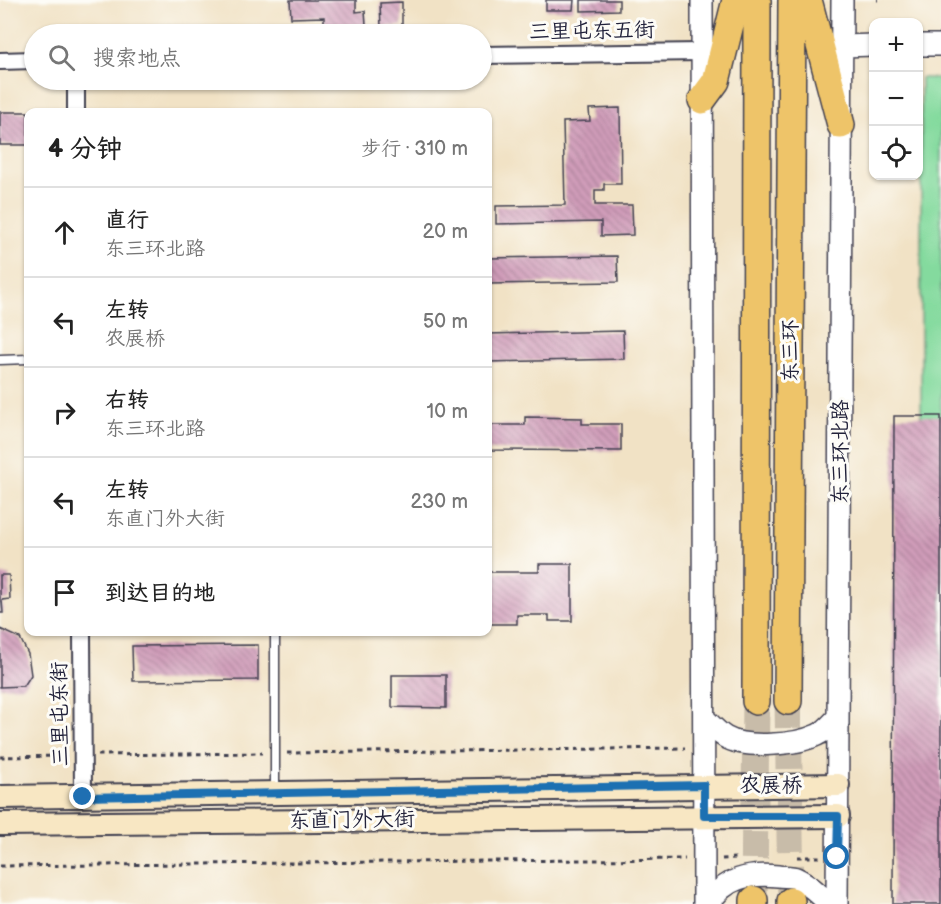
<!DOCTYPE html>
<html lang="zh">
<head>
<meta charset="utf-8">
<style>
	body { margin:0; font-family:"Balsamiq Sans","LXGW WenKai TC",sans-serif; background:#f2f2f2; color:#222 }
	.controls { position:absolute; right:18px; top:18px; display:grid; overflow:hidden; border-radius:12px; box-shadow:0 2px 4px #0004 }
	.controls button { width:54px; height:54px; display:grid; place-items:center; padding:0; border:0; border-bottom:2px solid #e0e0e0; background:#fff; color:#222; font:30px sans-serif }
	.stop { position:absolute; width:18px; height:18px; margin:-14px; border:4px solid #1f6fb2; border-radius:50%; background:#fff }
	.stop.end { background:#1f6fb2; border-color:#fff; box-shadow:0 2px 6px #0008 }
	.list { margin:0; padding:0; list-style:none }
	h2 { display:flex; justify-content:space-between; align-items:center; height:78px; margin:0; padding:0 24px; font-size:26px }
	h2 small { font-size:20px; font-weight:400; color:#767676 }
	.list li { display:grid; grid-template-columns:39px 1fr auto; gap:18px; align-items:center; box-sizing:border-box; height:90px; padding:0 24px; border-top:2px solid #e0e0e0 }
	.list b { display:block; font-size:22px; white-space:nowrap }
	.list p { margin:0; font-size:20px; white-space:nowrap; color:#767676 }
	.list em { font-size:20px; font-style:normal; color:#767676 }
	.icon { flex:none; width:33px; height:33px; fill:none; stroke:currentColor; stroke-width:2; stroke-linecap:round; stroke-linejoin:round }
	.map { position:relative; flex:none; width:941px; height:904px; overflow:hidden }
	.search { position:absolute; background:#fff; box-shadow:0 2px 4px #0004; left:24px; top:24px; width:468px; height:66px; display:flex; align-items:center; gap:15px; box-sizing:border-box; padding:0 21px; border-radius:33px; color:#767676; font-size:22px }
	.panel { position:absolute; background:#fff; box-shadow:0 2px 4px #0004; left:24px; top:108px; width:468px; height:528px; border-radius:12px }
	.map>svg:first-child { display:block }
	.green { fill:#84da9e; stroke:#537e6c; stroke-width:1.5 }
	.building { fill:url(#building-back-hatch) }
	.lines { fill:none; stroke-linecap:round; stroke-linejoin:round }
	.trunk-tunnel { stroke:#c8bca9; stroke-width:27; stroke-dasharray:27 14; stroke-linecap:butt }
	.service-casing { stroke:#413f50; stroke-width:11 }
	.minor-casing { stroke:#413f50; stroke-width:20 }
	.tertiary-casing { stroke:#413f50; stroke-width:24 }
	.secondary-casing { stroke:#413f50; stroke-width:26 }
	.trunk-casing { stroke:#413f50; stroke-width:30 }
	.path { stroke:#413f50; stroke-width:3; stroke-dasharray:4.5 4.5; stroke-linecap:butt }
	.service { stroke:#fff; stroke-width:8 }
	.minor { stroke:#fff; stroke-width:16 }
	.tertiary { stroke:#fff; stroke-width:21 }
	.secondary { stroke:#f8e7c3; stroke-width:22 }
	.trunk { stroke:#eec469; stroke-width:27 }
	.route { stroke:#1f6fb2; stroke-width:8 }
	.labels { text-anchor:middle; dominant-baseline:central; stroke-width:6; stroke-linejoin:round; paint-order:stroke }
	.street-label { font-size:21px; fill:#22223b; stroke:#fdfcf7 }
</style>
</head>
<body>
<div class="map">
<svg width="941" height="904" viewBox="0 0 941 904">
	<defs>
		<pattern id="building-back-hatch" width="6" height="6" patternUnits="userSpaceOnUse" patternTransform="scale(1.5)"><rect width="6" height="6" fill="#d09cb9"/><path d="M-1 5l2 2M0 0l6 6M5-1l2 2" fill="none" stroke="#a87f98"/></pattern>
	</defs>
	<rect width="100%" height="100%" fill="#fdfcf7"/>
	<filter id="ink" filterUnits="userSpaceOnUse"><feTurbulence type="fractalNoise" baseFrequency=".0167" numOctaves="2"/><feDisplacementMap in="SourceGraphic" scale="12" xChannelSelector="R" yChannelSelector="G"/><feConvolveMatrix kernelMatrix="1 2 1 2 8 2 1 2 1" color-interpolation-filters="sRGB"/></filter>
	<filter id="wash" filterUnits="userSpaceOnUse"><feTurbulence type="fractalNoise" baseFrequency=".008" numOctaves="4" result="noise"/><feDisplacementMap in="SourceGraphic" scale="24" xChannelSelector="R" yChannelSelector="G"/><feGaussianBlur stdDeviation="1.35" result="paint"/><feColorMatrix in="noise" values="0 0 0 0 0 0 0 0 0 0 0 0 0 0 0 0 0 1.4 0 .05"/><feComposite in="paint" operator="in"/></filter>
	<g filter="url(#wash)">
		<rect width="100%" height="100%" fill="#f1e2c5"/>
		<path class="green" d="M921 78H941V696H921Z"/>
		<g id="blocks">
			<path class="building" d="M290 0H356V12L365 11 366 25 324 26V17L291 18Z
				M546 0H574L573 10H546Z
				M581 0H619V10L581 11Z
				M402 2V26L381 27 380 3Z
				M620 108 621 184H604V190H595V205H632L633 235 601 236V222L496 224V206L565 205 563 122 590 121 589 109Z
				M0 112H28V145H0Z
				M617 256 618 282 488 284V258Z
				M623 331 624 359 488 362V334Z
				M894 416H941V904H893Z
				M525 417 582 418V424H621V451L488 450V425H525Z
				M539 564H572V621H549V615H517V624H488V572H539Z
				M0 575H9L10 599 2 600 3 613H0Z
				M0 629 20 638 28 654 31 675 24 686 0 687Z
				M258 645V680L133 681 132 646Z
				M392 675H446V708L392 707Z"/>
		</g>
	</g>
	<g filter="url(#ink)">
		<use href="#blocks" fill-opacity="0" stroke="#413f50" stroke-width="1.5"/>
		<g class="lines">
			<path class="trunk-tunnel" d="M788 701 791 901
				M754 900 756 701"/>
			<defs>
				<path id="service" d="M0 360 28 359
					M275 793V632"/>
				<path id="minor" d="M482 55 702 52
					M0 61 34 60
					M76 80V112
					M82 632 83 797"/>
				<path id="tertiary" d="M702 0 704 904
					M918 45H941
					M843 46 874 45
					M704 718C710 724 717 732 725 737 745 749 796 745 817 735 825 732 832 723 838 717
					M709 904C724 878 749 873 778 876 783 877 791 876 796 878 809 884 819 894 829 904
					M837 904 842 0"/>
				<path id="secondary" d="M0 797 838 785
					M0 824 838 816"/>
				<path id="trunk" d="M808 0 841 125
					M702 100 716 81 736 0
					M756 701 757 0
					M788 701 792 0
					M754 900V904
					M791 904V901"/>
			</defs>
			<use href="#service" class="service-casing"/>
			<use href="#minor" class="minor-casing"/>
			<use href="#tertiary" class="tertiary-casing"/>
			<use href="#secondary" class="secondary-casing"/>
			<use href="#trunk" class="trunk-casing"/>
			<path class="path" d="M877 0H878
				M287 753 685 748
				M98 755 262 753
				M0 757 67 756
				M797 857H820
				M722 859 736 858
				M0 866 685 859"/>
			<use href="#service" class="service"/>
			<use href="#minor" class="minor"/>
			<use href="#tertiary" class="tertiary"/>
			<use href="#secondary" class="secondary"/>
			<use href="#trunk" class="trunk"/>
		</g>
	</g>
	<g class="lines" filter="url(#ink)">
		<path class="route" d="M83 797 704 785V816H838L837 857"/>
	</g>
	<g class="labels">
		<g class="street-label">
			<text transform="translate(592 31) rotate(-1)">三里屯东五街</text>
			<text transform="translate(790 351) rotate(-90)">东三环</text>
			<text transform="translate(840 452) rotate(-90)">东三环北路</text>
			<text transform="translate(60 714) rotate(-91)">三里屯东街</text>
			<text x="771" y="785">农展桥</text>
			<text transform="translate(352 820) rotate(-1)">东直门外大街</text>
		</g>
	</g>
</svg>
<div class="controls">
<button>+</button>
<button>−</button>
<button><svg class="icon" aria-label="locate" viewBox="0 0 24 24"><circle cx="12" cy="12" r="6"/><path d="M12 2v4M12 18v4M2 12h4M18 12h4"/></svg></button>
</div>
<div class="stop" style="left:837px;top:857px"></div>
<div class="stop end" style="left:83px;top:797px"></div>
<div class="search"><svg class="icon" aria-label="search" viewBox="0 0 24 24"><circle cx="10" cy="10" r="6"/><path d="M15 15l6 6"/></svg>搜索地点</div>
<section class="panel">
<h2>4 分钟<small>步行 · 310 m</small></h2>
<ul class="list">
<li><svg class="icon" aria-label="ahead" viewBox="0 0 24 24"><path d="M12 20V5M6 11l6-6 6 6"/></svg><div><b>直行</b><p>东三环北路</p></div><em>20 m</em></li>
<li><svg class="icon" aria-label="left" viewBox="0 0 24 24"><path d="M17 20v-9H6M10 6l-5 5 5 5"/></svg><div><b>左转</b><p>农展桥</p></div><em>50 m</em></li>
<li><svg class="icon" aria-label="right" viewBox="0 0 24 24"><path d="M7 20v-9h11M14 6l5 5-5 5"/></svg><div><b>右转</b><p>东三环北路</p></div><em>10 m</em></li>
<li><svg class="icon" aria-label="left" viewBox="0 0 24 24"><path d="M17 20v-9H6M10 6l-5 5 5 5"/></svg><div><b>左转</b><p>东直门外大街</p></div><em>230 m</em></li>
<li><svg class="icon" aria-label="arrive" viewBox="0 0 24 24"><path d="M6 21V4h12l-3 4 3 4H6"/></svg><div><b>到达目的地</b></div></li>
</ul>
</section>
</div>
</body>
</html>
